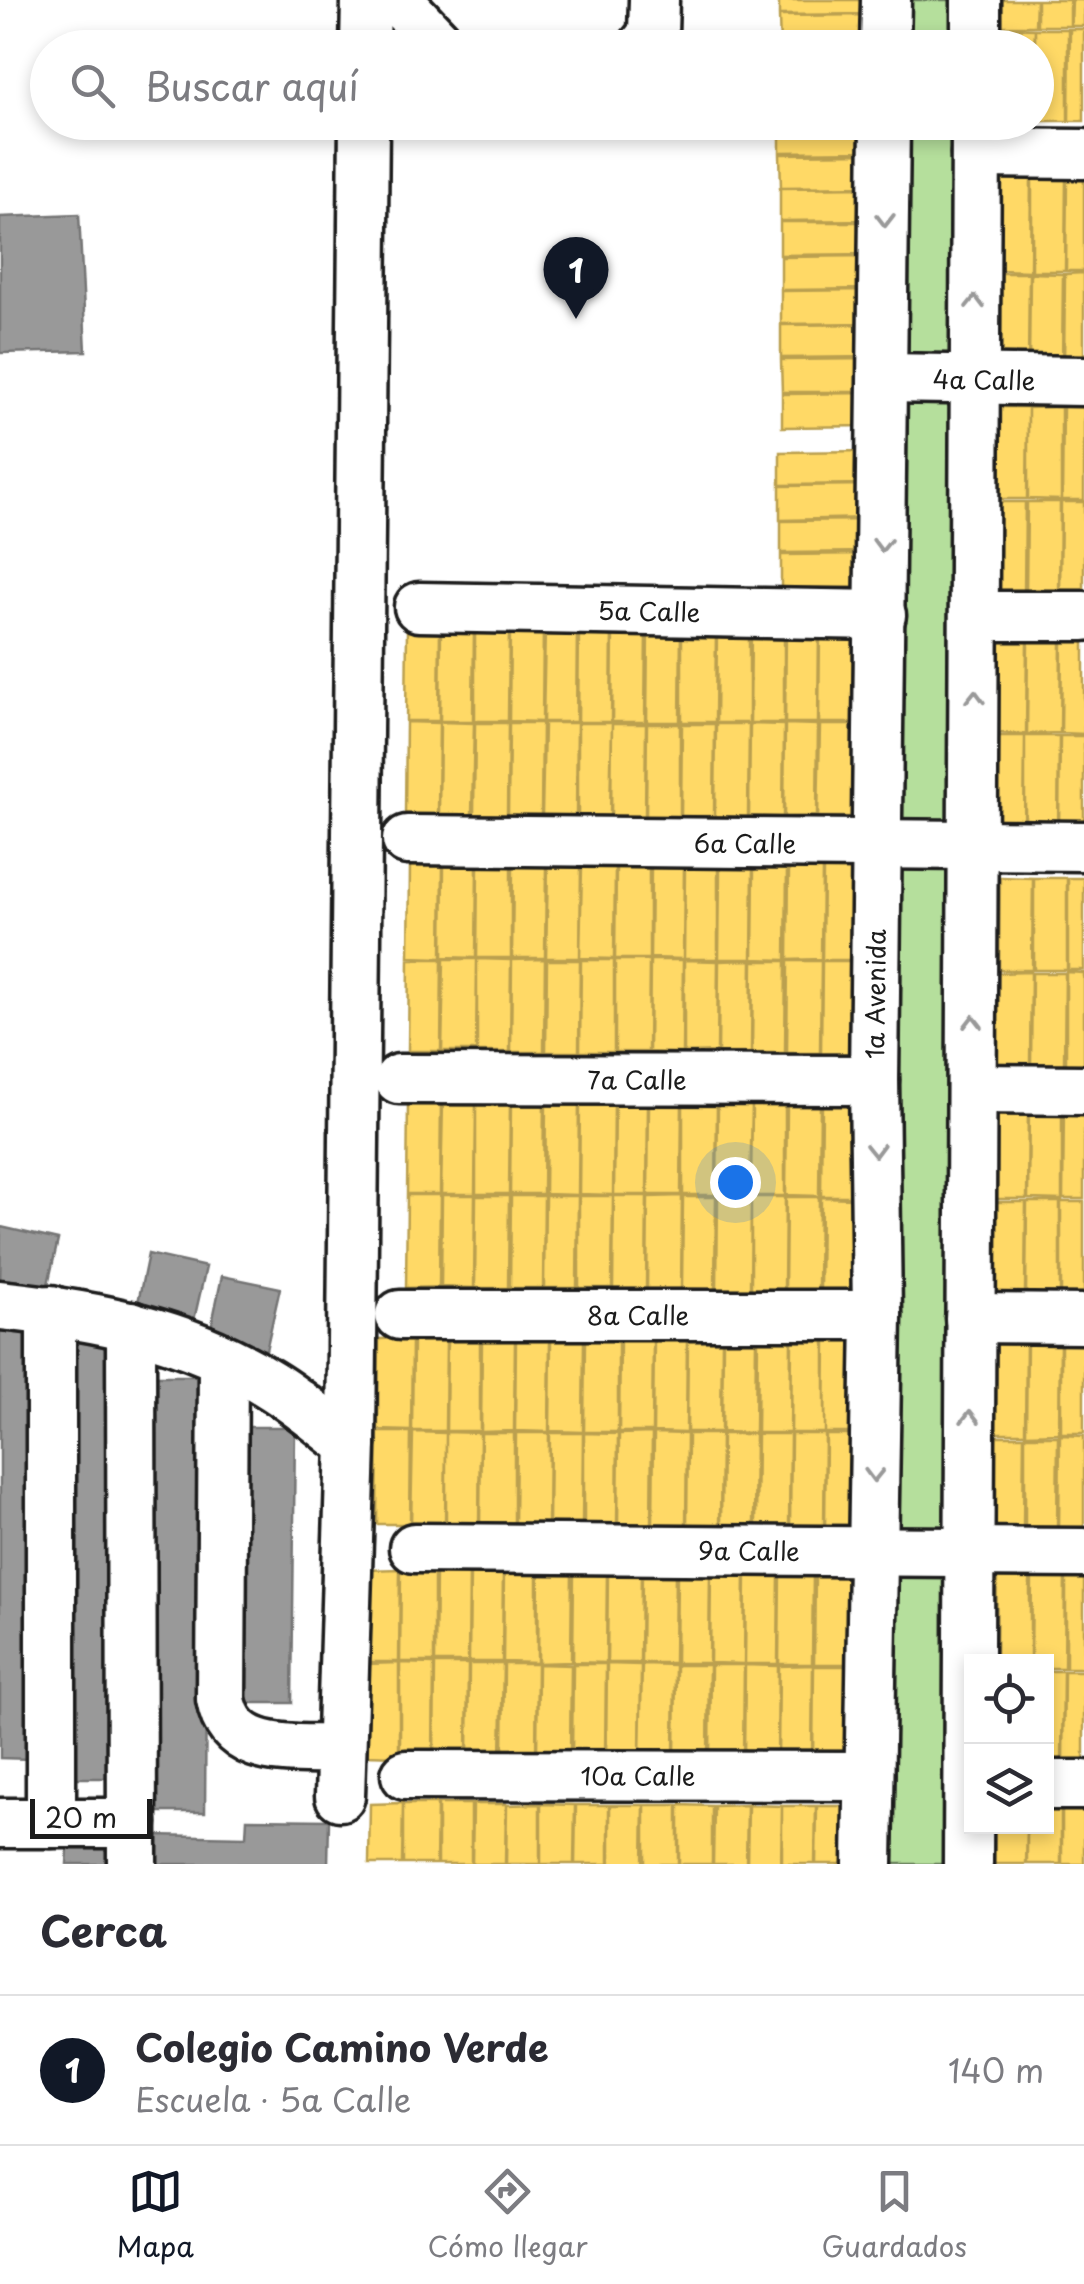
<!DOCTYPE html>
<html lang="es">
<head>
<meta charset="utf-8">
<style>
	body { margin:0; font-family:"Playpen Sans",sans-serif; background:#f2f2f3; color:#2b2b33 }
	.controls { position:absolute; right:30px; bottom:30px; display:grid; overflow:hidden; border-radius:0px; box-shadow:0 5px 15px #0003 }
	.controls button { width:90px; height:90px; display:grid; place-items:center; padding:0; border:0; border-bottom:2px solid #e1e1e2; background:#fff; color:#2b2b33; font:50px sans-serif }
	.scale { position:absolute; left:30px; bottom:25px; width:122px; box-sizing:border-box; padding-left:10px; border:5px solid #1c1c1c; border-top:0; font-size:28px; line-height:35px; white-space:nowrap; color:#1c1c1c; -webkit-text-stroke:8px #fff; paint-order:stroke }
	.you { position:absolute; left:735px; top:1182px; width:35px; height:35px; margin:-25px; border:8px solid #fff; border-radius:50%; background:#1a73e8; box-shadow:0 0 0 15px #1a73e833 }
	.badge { display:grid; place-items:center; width:65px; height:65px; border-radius:50%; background:#111827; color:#fff; font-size:32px; font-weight:700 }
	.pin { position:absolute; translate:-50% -82px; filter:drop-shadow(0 2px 5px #0008) }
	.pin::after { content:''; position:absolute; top:52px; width:35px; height:30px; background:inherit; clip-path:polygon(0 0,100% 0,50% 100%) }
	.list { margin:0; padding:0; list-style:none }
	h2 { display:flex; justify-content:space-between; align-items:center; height:130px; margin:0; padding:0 40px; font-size:42px }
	h2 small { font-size:32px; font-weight:400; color:#7c7c81 }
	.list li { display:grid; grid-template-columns:65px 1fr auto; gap:30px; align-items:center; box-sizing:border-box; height:150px; padding:0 40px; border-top:2px solid #e1e1e2 }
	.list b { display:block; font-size:38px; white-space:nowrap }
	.list p { margin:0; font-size:32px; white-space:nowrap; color:#7c7c81 }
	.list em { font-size:32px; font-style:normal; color:#7c7c81 }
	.icon { flex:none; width:55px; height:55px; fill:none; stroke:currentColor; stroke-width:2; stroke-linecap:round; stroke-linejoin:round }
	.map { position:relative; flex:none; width:1084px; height:1864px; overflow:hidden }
	.search { position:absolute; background:#fff; box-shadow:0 5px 15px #0003; left:30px; right:30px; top:30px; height:110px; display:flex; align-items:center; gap:25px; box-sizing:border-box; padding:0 35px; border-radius:55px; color:#7c7c81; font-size:38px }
	.sheet { height:280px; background:#fff }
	nav { display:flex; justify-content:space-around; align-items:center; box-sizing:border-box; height:140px; border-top:2px solid #e1e1e2; background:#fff; font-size:28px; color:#7c7c81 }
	nav a { display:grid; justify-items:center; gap:5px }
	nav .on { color:#111827 }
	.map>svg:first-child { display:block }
	.green { fill:#b5df9c; stroke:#687e5c; stroke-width:2.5 }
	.homes { fill:#ffd966; stroke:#bba050; stroke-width:2.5 }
	.industry { fill:#999; stroke:#747474; stroke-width:2.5 }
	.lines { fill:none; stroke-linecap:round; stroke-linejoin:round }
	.minor-casing { stroke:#1c1c1c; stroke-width:55 }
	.minor { stroke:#fff; stroke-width:48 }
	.oneway { stroke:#999 }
	.labels { text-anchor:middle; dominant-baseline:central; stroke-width:10; stroke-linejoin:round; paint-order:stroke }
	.street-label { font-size:25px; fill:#1c1c1c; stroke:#fff }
</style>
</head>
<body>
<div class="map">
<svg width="1084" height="1864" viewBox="0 0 1084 1864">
	<rect width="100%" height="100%" fill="#fff"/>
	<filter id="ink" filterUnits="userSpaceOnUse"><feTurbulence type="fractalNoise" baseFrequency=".01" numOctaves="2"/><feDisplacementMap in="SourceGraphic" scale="20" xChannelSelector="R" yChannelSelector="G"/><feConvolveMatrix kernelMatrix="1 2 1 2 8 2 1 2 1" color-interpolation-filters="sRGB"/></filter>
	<g filter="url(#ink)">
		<path class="green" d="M886 0H976V47L886 48Z
			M885 123H976L968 1864H868Z"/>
		<path class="homes" d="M779 0H872V14L779 15Z
			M1002 0H1036L1035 26H1002Z
			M1037 0H1070V26H1037Z
			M1072 0H1084V26H1071Z
			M872 15V48H780L779 16Z
			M1001 28 1035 29 1034 48H1001Z
			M1035 29H1068V121H1036Z
			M1070 29H1084V121H1069Z
			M780 122H872V151L780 152Z
			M873 153V186L781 187 780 154Z
			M998 178H1031L1030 271 997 270Z
			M1032 178 1066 179 1065 271H1032Z
			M1067 178H1084V271H1066Z
			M873 187V220L780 221V188Z
			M780 222H873V254L780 255Z
			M873 256V289L781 290V257Z
			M996 273H1029L1028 365H995Z
			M1030 273 1063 274 1062 366H1029Z
			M1084 273V366H1064L1065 274Z
			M874 290V323L781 324V291Z
			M874 324V357L781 358V325Z
			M874 359V392H782L781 360Z
			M874 393V426L782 427V394Z
			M994 407H1028L1027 499H994Z
			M1061 407V500L1028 499V408Z
			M1063 407H1084V500H1062Z
			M873 451V484L780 485V452Z
			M873 485V518L780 520V486Z
			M992 502H1025L1024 595 991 594Z
			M1027 502H1060L1059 594H1026Z
			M1061 502H1084V594H1060Z
			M873 520V552L781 553V521Z
			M874 554V587L781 588V555Z
			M407 629H440L439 721H406Z
			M441 629H474L473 721H440Z
			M475 629H509L508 721H475Z
			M510 629H543L542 722 509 721Z
			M545 629 577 630 576 722H543Z
			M612 629 611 722H578L579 630Z
			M613 630H646L645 722H612Z
			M648 630H681L680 722H647Z
			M682 630H716L715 722H682Z
			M749 630V723H716L717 631Z
			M751 631H784V723H750Z
			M786 631H819L818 723H785Z
			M820 631H853L852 723H819Z
			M993 641H1027L1026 734 992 733Z
			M1028 641 1061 642 1060 733 1027 734Z
			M1084 641V734L1061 733 1062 642Z
			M406 722 439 723 438 815H405Z
			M440 722 474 723 472 815H439Z
			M475 723H508L507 815H474Z
			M509 723H542L541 815H508Z
			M544 723H577L576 815H542Z
			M578 723H612L610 816 578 815Z
			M612 724H646L645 816H611Z
			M647 724H680V816H646Z
			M682 724H715L714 816H681Z
			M716 724H749L748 817 715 816Z
			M750 724 784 725 783 817 749 816Z
			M785 724 818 725 817 816 784 817Z
			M820 725H853L852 817H818Z
			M991 736H1025L1024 828H990Z
			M1025 736H1059L1058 829 1025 828Z
			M1060 736H1084V828H1059Z
			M410 865H443L442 958 409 957Z
			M444 865 477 866 476 958 443 957Z
			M478 866H511V958H477Z
			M513 866H546L545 958H512Z
			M548 866H581L580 958H546Z
			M582 866H615L614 959 580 958Z
			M649 866V959H615L616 867Z
			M651 866H684L683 959 650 958Z
			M685 867H718V959H684Z
			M720 867H753L752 959H719Z
			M754 867H787L786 960 753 959Z
			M789 867 822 868 821 959 788 960Z
			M856 867 855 960H822L823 868Z
			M1000 877 1033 878 1032 970H999Z
			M1034 878H1067V970H1034Z
			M1068 878H1084V970H1068Z
			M409 959H442L441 1051H408Z
			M444 959H477L476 1051H442Z
			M477 959 511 960 510 1052H477Z
			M545 959 544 1052H511L512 960Z
			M547 960H580L579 1052H546Z
			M581 960H614V1052H580Z
			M615 960H649L648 1052H615Z
			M650 960H683L682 1053 649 1052Z
			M684 960 718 961 717 1052 684 1053Z
			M752 960 751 1053H718L719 961Z
			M753 961H786L785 1053H752Z
			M788 961H821L820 1053H787Z
			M822 961H856L855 1053 821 1054Z
			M1031 972 1030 1065 997 1064 998 973Z
			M1066 972 1084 973V1065H1066Z
			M1032 973H1065L1064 1065H1031Z
			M408 1102H441L440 1194H407Z
			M443 1102H476L475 1194H441Z
			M476 1102H510L509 1194H476Z
			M511 1102H544L543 1194H510Z
			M546 1102H579L578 1195 545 1194Z
			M580 1102 614 1103 613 1195 579 1194Z
			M615 1102H648L647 1195H614Z
			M649 1103H682L681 1195H648Z
			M683 1103H717L716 1195H683Z
			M718 1103H752L750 1196H717Z
			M785 1103V1196H751L752 1104Z
			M787 1103H820L819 1196 786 1195Z
			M822 1104H855L854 1196H821Z
			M995 1107 1028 1108 1027 1199H994Z
			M1029 1107H1062V1200L1028 1199Z
			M1064 1107H1084V1199H1063Z
			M407 1195H440L439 1287 406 1288Z
			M442 1195H475L474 1288 441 1287Z
			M476 1196H509L508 1288H475Z
			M511 1196H544L543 1288H510Z
			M545 1196H578L577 1288H544Z
			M579 1196H613L612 1288H579Z
			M614 1196H647L646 1289H613Z
			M682 1196 681 1289H647L648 1197Z
			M683 1197H716L715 1289 682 1288Z
			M718 1197H751L750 1289H717Z
			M751 1197H785L784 1289H751Z
			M786 1197H819L818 1290 785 1289Z
			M821 1197 854 1198 853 1289 820 1290Z
			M993 1202H1026L1025 1294H992Z
			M1027 1202H1060V1294H1026Z
			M1061 1202H1084V1294L1061 1295Z
			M412 1338 411 1431 378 1430 379 1339Z
			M413 1339H446L445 1431H412Z
			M447 1339H480V1431H446Z
			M482 1339H515L514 1431 481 1432Z
			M516 1339H550L549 1432 515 1431Z
			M551 1339 584 1340 583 1432 550 1431Z
			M585 1339 618 1340V1432H584Z
			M654 1339 687 1340 686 1433 653 1432Z
			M620 1340H653L652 1432H619Z
			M688 1340H722L721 1432H687Z
			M756 1340 755 1433 722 1432 723 1341Z
			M758 1340 791 1341 790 1433H757Z
			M792 1341H825V1433H791Z
			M826 1341H859L858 1433H825Z
			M993 1341H1026L1025 1433H992Z
			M1027 1341 1060 1342 1059 1433 1026 1434Z
			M1061 1341H1084V1433H1061Z
			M378 1432H411L410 1524H377Z
			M413 1432 446 1433 445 1525 411 1524Z
			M446 1432 480 1433 479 1525H446Z
			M481 1433H514V1525H480Z
			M516 1433H549L548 1525H515Z
			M550 1433H583L582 1526 549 1525Z
			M584 1433 618 1434 617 1525 584 1526Z
			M652 1433 651 1526 618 1525 619 1434Z
			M654 1433 687 1434 686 1526 653 1525Z
			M688 1434H721L720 1526H687Z
			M722 1434H755L754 1526H721Z
			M757 1434H790L789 1526H756Z
			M791 1434H825L824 1526 790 1527Z
			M826 1435H859L858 1527H825Z
			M1060 1435 1084 1436V1528H1059Z
			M991 1436H1024L1023 1528H990Z
			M1025 1436H1058L1057 1528H1025Z
			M400 1569 399 1662H365L366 1570Z
			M401 1570H434V1662H400Z
			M436 1570H469L468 1662H435Z
			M470 1570H503L502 1662H469Z
			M504 1570H537V1663L503 1662Z
			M539 1570 572 1571 571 1662 538 1663Z
			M608 1570 641 1571 640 1663H607Z
			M574 1571H607L606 1663 573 1662Z
			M642 1571H675L674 1663H641Z
			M677 1571H710L709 1663H676Z
			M711 1571 745 1572 744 1664 710 1663Z
			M746 1572H779L778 1664H745Z
			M780 1572H813L812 1664H779Z
			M815 1572H848L847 1664H814Z
			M1066 1575 1084 1576V1668H1066Z
			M997 1576H1030V1662H996Z
			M1032 1576H1065L1064 1668H1046V1662H1031Z
			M399 1663V1756L365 1755 366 1664Z
			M400 1663 434 1664 433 1756H400Z
			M435 1664H468L467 1756H434Z
			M469 1664H503L501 1756H468Z
			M504 1664H537L536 1757 503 1756Z
			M538 1664 571 1665 570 1756H537Z
			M573 1664H606L605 1757 572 1756Z
			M607 1664 641 1665 640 1757H606Z
			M642 1664 675 1665 674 1757H640Z
			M676 1665H709L708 1757H675Z
			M711 1665H744L743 1758 710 1757Z
			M745 1665 778 1666 777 1758H744Z
			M813 1665 812 1758H778L779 1666Z
			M814 1666H847L846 1758H813Z
			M1046 1671H1063L1062 1763H1046Z
			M1064 1671H1084V1763H1063Z
			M403 1803 402 1864H369L370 1804Z
			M403 1804H437L436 1864H403Z
			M438 1804H471V1864H438Z
			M473 1804H506L505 1864H472Z
			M540 1804V1864H506L507 1805Z
			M541 1804 575 1805 574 1864H541Z
			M1046 1804H1061V1864H1027V1826H1046Z
			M1062 1804H1084V1864H1062Z
			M576 1805H609V1864H575Z
			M610 1805H644L643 1864H610Z
			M645 1805H678V1864H645Z
			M679 1805 712 1806V1864H679Z
			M747 1805 746 1864H713L714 1806Z
			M748 1805 782 1806 781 1864H747Z
			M782 1806H816L815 1864H782Z
			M817 1806H850V1864H816Z
			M993 1826H1027L1026 1864H993Z"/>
		<path class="industry" d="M79 214 86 351 0 353V217Z
			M1 1227 58 1240 44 1302 0 1292Z
			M148 1254 206 1267 192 1329 135 1317Z
			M222 1276 280 1288 266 1350 209 1338Z
			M0 1322 35 1323 31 1759 0 1758Z
			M57 1342 117 1343 113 1778H53Z
			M149 1376H208L205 1812H145Z
			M245 1427H295L292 1703H242Z
			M247 1819 329 1820 328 1864H153V1835L246 1837Z
			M68 1849H117V1864H67Z"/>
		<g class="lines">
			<defs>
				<g id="minor">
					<path d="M402 0 406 9 443 48"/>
					<path d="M365 48 366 0"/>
					<path d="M642 48 653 34 654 0"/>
					<path d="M885 48 886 0"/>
					<path d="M976 48V0"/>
					<path d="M976 153 1084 154"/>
					<path id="s1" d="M884 378 1084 381"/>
					<path id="s2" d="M419 607 881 615"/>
					<path d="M976 616H1084"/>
					<path id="s3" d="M407 840 1084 846"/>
					<path id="s4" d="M399 1079 874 1080"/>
					<path d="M974 1089 1084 1090"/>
					<path d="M0 1305C95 1315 188 1332 271 1385 299 1402 324 1424 351 1444"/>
					<path d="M51 1310V1823"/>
					<path id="s5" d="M400 1315H877"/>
					<path d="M970 1318 1084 1319"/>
					<path d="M131 1326 132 1864"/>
					<path d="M223 1361 221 1699C231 1758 294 1747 340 1750"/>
					<path id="s6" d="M414 1548 1084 1553"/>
					<path id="s7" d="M406 1775 869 1776"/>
					<path d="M1046 1785H1084"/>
					<path d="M340 1796 351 1444 364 122"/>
					<path d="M0 1823H132"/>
					<path id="s8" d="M868 1864 877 1315 874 1080 885 122"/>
					<path d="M968 1864 976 122"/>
				</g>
			</defs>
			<use href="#minor" class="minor-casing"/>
			<use href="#minor" class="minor"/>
		</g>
		<defs><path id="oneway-chevron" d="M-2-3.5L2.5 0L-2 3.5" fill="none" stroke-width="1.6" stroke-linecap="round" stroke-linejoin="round" transform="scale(2.5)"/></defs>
		<g class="oneway">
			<use href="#oneway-chevron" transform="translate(885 220) rotate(90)"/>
			<use href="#oneway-chevron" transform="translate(975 302) rotate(-89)"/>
			<use href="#oneway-chevron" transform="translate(882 545) rotate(91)"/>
			<use href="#oneway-chevron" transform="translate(975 697) rotate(-89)"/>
			<use href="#oneway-chevron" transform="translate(973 1022) rotate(-90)"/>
			<use href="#oneway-chevron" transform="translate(875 1150) rotate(89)"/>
			<use href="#oneway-chevron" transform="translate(970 1417) rotate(-90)"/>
			<use href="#oneway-chevron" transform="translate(874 1475) rotate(91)"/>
		</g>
	</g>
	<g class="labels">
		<g class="street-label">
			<text stroke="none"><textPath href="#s1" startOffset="100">4a Calle</textPath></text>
			<text stroke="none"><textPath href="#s2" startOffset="230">5a Calle</textPath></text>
			<text stroke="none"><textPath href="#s3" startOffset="338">6a Calle</textPath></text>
			<text stroke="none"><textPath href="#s8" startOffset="870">1a Avenida</textPath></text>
			<text stroke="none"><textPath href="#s4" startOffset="238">7a Calle</textPath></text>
			<text stroke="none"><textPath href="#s5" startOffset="238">8a Calle</textPath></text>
			<text stroke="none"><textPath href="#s6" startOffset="335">9a Calle</textPath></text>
			<text stroke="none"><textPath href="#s7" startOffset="232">10a Calle</textPath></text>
		</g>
	</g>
</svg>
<div class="controls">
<button><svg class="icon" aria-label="locate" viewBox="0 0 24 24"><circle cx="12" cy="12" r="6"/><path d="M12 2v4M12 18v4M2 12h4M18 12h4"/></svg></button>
<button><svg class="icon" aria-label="layers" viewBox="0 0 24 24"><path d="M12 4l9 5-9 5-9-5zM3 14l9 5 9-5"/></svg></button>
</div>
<div class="scale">20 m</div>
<div class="you"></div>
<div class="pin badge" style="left:576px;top:319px">1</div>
<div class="search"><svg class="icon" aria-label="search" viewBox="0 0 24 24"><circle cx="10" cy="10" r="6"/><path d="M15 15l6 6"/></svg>Buscar aquí</div>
</div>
<section class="sheet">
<h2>Cerca<small></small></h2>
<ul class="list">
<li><span class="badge">1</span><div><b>Colegio Camino Verde</b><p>Escuela · 5a Calle</p></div><em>140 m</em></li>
</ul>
</section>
<nav>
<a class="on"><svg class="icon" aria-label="map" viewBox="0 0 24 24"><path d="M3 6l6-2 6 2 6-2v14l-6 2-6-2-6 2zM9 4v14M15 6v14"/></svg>Mapa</a>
<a><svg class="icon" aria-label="directions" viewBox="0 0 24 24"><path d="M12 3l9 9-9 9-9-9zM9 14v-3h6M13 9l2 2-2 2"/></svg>Cómo llegar</a>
<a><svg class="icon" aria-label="saved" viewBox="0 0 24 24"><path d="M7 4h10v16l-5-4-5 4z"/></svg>Guardados</a>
</nav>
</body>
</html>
